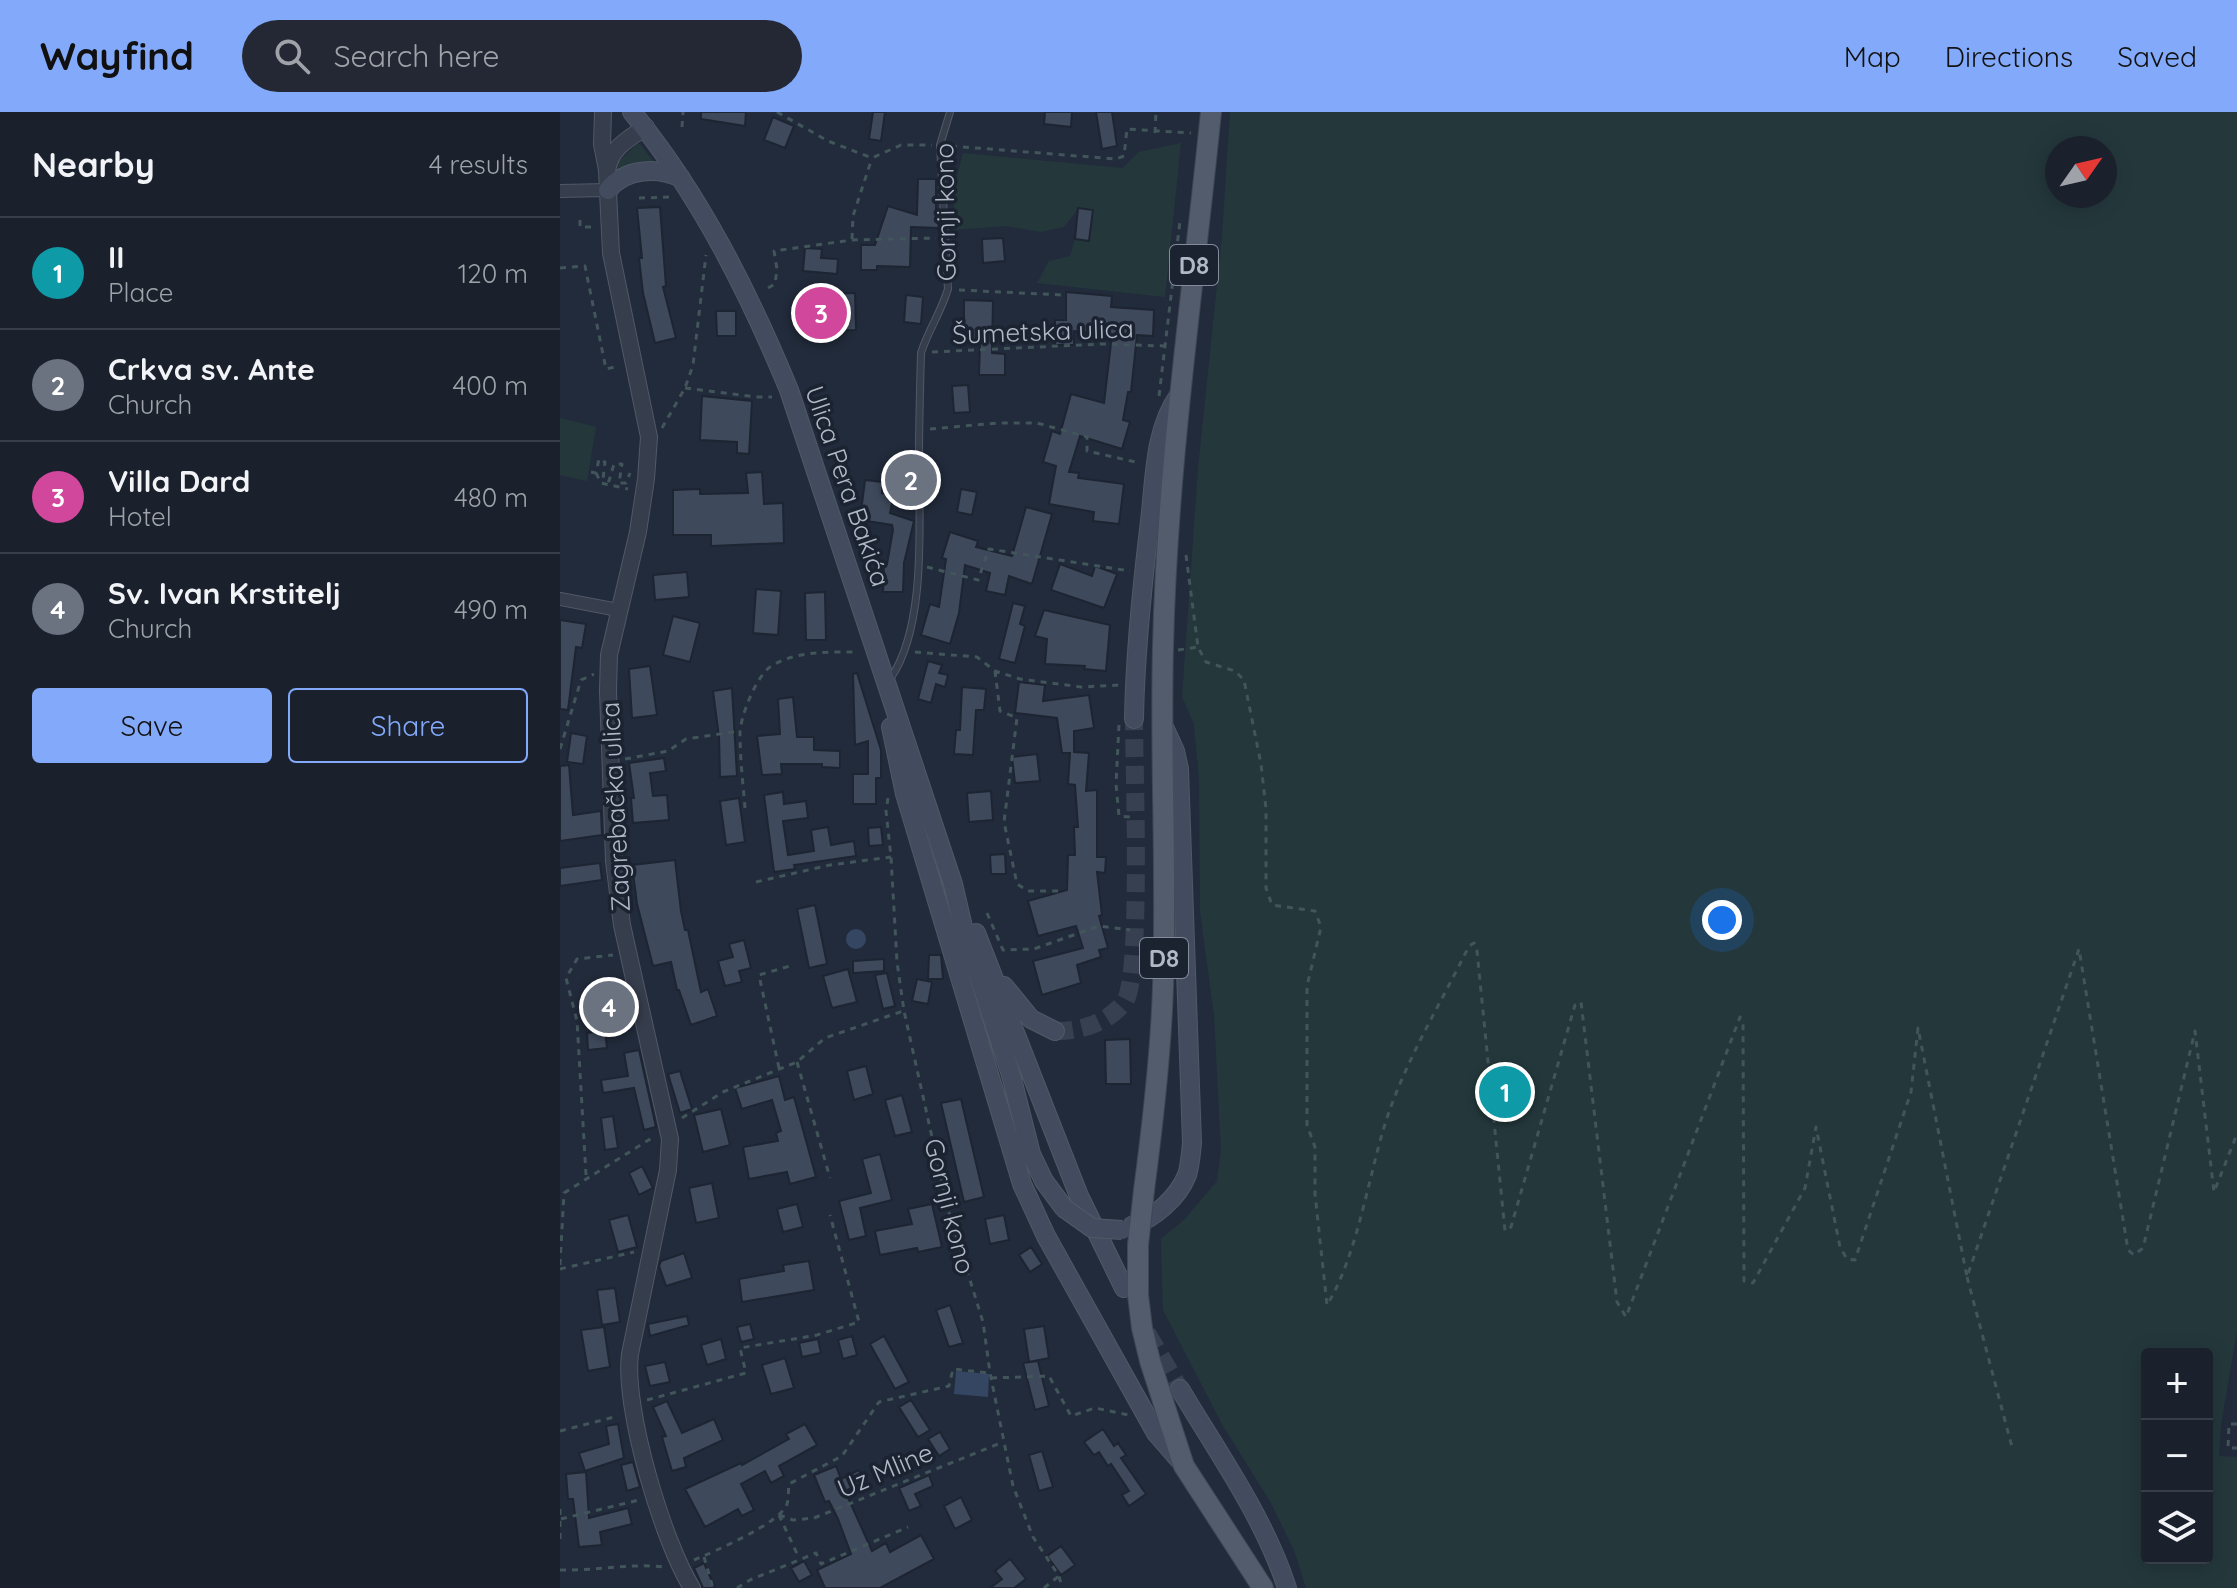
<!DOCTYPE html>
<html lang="en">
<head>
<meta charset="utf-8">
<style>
	body { margin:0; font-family:Quicksand,sans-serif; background:#232834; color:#f1f3f6 }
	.controls { position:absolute; right:24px; bottom:24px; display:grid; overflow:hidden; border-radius:8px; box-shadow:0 4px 20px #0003 }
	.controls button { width:72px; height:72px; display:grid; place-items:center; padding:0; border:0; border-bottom:2px solid #383e48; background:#1a202c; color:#f1f3f6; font:40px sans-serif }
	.compass { position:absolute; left:1485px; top:24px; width:72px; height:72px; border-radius:50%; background:#1a202c; box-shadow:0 4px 20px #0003; rotate:56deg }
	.you { position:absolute; left:1162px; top:808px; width:28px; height:28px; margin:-20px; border:6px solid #fff; border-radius:50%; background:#1a73e8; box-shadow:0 0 0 12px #1a73e833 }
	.badge { display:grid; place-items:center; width:52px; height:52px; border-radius:50%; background:#83aafa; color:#fff; font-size:26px; font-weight:700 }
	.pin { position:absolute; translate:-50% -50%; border:4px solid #fff; box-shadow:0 2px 8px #0006 }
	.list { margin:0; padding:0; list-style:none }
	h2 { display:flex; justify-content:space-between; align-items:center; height:104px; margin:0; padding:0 32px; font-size:34px }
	h2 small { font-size:26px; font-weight:400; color:#9fa3a9 }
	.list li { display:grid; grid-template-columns:52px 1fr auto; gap:24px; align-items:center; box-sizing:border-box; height:112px; padding:0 32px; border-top:2px solid #383e48 }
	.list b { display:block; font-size:30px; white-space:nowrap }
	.list p { margin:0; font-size:26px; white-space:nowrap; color:#9fa3a9 }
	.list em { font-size:26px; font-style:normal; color:#9fa3a9 }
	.actions { display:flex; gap:16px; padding:24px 32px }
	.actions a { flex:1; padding:18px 0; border:2px solid #83aafa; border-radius:8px; text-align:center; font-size:28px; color:#83aafa }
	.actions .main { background:#83aafa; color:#111 }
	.icon { flex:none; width:44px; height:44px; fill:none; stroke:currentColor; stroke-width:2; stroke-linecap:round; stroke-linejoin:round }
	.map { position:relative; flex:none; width:1677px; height:1476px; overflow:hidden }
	header { display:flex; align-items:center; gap:48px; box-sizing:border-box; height:112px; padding:0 40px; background:#83aafa; color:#111 }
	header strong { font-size:38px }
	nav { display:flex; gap:44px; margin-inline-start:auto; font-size:28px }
	.search { width:560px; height:72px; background:#232834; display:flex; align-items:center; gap:20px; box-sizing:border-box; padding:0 28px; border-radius:44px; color:#9fa3a9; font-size:30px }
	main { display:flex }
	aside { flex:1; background:#1a202c }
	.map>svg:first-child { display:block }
	.green { fill:#24383c; fill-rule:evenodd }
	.water { fill:#354663 }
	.building { fill:#3e495b; stroke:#1d2432; stroke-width:2 }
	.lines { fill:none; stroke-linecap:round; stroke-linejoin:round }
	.secondary-tunnel { stroke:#374050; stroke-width:18; stroke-dasharray:18 9; stroke-linecap:butt }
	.service-casing { stroke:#515866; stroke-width:8 }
	.minor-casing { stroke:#515866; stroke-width:14 }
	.tertiary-casing { stroke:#515866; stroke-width:18 }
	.secondary-casing { stroke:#515866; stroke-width:20 }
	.primary-casing { stroke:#3f4654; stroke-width:22 }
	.path { stroke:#41555a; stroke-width:3; stroke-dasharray:6 6; stroke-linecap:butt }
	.service { stroke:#363d4c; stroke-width:6 }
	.minor { stroke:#363d4c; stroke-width:12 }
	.tertiary { stroke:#363d4c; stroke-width:16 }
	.secondary { stroke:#434c5f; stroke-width:18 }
	.primary { stroke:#535c6c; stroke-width:20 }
	.secondary-bridge-casing { stroke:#515866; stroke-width:20; stroke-linecap:butt }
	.primary-bridge-casing { stroke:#3f4654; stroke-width:22; stroke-linecap:butt }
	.secondary-bridge { stroke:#434c5f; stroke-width:18 }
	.primary-bridge { stroke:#535c6c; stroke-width:20 }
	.labels { text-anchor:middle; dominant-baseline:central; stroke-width:7; stroke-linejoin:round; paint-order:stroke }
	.shield { fill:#1b2230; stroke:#848b9a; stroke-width:2 }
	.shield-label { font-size:24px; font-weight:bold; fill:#b1b8c7 }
	.street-label { font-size:26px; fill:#b1b8c7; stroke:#1b2230 }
</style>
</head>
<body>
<header>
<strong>Wayfind</strong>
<div class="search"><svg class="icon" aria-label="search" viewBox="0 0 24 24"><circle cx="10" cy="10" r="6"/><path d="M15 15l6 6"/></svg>Search here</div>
<nav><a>Map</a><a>Directions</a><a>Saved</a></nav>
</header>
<main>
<aside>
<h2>Nearby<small>4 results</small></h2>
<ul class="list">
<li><span class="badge" style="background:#0f9aa8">1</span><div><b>II</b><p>Place</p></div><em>120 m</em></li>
<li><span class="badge" style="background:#6b7280">2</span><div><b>Crkva sv. Ante</b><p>Church</p></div><em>400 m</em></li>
<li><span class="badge" style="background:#d1479c">3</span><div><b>Villa Dard</b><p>Hotel</p></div><em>480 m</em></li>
<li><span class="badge" style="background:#6b7280">4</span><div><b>Sv. Ivan Krstitelj</b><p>Church</p></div><em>490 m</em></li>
</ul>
<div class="actions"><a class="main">Save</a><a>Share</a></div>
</aside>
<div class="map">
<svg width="1677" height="1476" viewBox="0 0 1677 1476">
	<rect width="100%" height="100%" fill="#222b3b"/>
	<path class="green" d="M670 0H1677V1219L1661 1313 1659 1344 1677 1345V1476H746L734 1438 711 1391 662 1312 603 1198 601 1127 625 1107 657 1069 661 1038 654 903 640 799 639 666 634 612 622 585 638 357 662 125ZM1497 36H1545V84H1497ZM1587 1242H1647V1446H1587Z
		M621 31 605 185 477 171 489 149 510 144 515 127 529 129 533 99 518 97 504 115 481 120 446 114 393 118 395 72 403 41 563 56 579 40Z
		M77 32H80L93 49 80 50 55 59 56 52Z
		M0 306 36 315 27 369 0 363Z"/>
	<path class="water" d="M286 827a10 10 0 1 1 20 0a10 10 0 1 1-20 0Z
		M396 1259 429 1262 428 1285 394 1282Z"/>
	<path class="building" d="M141 0H186L185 14 141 7Z
		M313 0H325L321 29 309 27Z
		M485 0H512L511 15 484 12Z
		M536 0H552L557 34 542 37Z
		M213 5 234 14 225 36 204 28Z
		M358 67H376V109L378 110 379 116 351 115 350 155 317 154V158H301V133H315L328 94 357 103Z
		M100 95 106 174 103 175 116 226 95 231 83 181 79 146H82L77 96Z
		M518 96 533 98 529 129 515 127Z
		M443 126 445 149 423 151 422 127Z
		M245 136 262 137 261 146 278 147 277 162 243 159Z
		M506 180 552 184 551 195 594 198 593 224 577 223 571 280H568L563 308 570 310 562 337 520 324 509 360 519 361 518 366 564 372 559 412 533 409 534 400 489 392 496 354 483 350 492 319 500 322 511 282 544 291 552 223 514 219V233H495V208H506Z
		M295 181 296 218 242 219 241 182Z
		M346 183 363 185 361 212 344 210Z
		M404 188 433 189 432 241 445 242V263H419L420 230 404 229Z
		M156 199H176V224H157Z
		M408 273 410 300 394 301 392 274Z
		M142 284 192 289 189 342 177 341V330L140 328Z
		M202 360 204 392 223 391 224 431 151 434V423H113V378L140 377V382L188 381 186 361Z
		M305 368 323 370 322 381 334 382 330 401 354 409 344 451 343 480H323L324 452H327L333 418 332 413 300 408Z
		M401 377 417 380 412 403 397 400Z
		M466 395 492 402 472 472 449 464 445 483 426 479 430 461 405 453 399 501 390 532 361 523 370 492 379 495 386 447 382 446 390 420 418 429 416 435 452 444Z
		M500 452 532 464 535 454 557 462 544 496 491 478Z
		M127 460 129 485 95 488 93 463Z
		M196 477 221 479 218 523 193 521Z
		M265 480 266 528H246L245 481Z
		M453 491 465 494 460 512 465 514 455 551 439 547Z
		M484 498 550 513 546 559 524 557 525 554 485 552 487 527 475 524Z
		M113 504 140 511 130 550 103 543Z
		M0 508 26 512 22 536 16 535 8 598 0 597Z
		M368 549 382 553 379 561 388 563 385 575 376 572 371 591 358 587Z
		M90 554 97 603 72 606 69 557Z
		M297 561 321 638V666H316V692H293V662H308V629L295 633 293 562Z
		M459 570 485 573 483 589 529 583 534 616 514 619V640L529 641 526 679 537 678V745H546L545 761 537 760 542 803 539 804 548 836 539 838 541 845 517 853 521 871 482 883 473 849 523 836 516 814 478 824 468 789 507 778 508 743H515L514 715H518L515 673 508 672 510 641H502L497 606 455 601Z
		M402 575 426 577 424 598H416L413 643 394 642 396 618H400Z
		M172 576 177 664 160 665 159 625 153 579Z
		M233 585 237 625H254V638L280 639V656L262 655V652H221L222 662 202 663 197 624 220 622 218 587Z
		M11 621 27 624 23 652 7 650Z
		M477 642 480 669 455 671 452 645Z
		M104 646 106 659 90 661 93 684 107 683 109 708 73 711 71 686H74L69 651Z
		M9 653 13 703 41 699 42 723 0 729V654Z
		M431 679 433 708 409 710 407 681Z
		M223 680 224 692 246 689 248 706 223 709 228 743 254 739 251 718 268 715 271 733 294 729 296 744 234 753 235 757 214 760 204 683Z
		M179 686 185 730 166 733 160 689Z
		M321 715 323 733 309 734 308 716Z
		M445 742 446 762H431L430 743Z
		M115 748 121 799 125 818H128L141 880 148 877 157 904 131 913 119 878H117L111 850 93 854 77 792 72 753Z
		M40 751 42 768 0 774V756Z
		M255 793 267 852 249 856 237 797Z
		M184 828 191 856 179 859 182 870 165 874 158 849 173 845 169 832Z
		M369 843H381L383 867H368Z
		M324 847V859L293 861V849Z
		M288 857 297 890 272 896 263 864Z
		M327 861 335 894 323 897 315 863Z
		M357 867 372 870 368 892 352 889Z
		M62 882 65 904 36 908 33 886Z
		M45 918 47 936 28 938 27 921Z
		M570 927 571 972H546L545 928Z
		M79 938 96 1015 84 1018 74 976 43 981 41 968 68 964 64 941Z
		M306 954 313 982 294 988 287 959Z
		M120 959 132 997 120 1001 108 962Z
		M219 964 225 988 234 985 256 1065 230 1072 227 1060 189 1067 183 1035 218 1029 216 1021 221 1019 212 988 182 997 175 976Z
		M342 983 352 1020 335 1024 325 988Z
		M401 987 424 1085 404 1090 381 991Z
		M161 997 170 1033 143 1040 134 1003Z
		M53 1004 58 1036 45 1038 41 1006Z
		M320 1042 332 1088 300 1096 306 1124 289 1128 279 1089 311 1081 302 1047Z
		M82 1054 93 1076 79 1083 69 1061Z
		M152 1071 159 1106 136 1111 129 1076Z
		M237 1092 243 1115 223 1120 217 1097Z
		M372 1092 382 1135 358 1140 357 1136 320 1143 315 1119 352 1112 348 1097Z
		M68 1103 77 1135 58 1140 49 1108Z
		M444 1103 449 1128 430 1132 425 1107Z
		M471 1135 482 1152 470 1160 459 1143Z
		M124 1141 132 1166 106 1174 99 1154 101 1149Z
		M249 1149 254 1178 182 1190 179 1167 224 1159 223 1153Z
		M55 1176 60 1210 42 1213 37 1178Z
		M390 1193 403 1231 389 1235 376 1198Z
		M127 1204 129 1213 90 1224 88 1212Z
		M190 1212 194 1227 181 1230 177 1215Z
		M484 1214 489 1246 469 1250 464 1217Z
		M44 1215 50 1255 28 1259 21 1218Z
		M292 1224 297 1243 283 1247 278 1228Z
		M324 1224 349 1270 335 1277 310 1232Z
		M161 1227 166 1247 147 1253 141 1233Z
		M258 1227 261 1241 242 1245 239 1231Z
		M225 1246 234 1276 211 1282 202 1253Z
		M478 1249 489 1294 475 1298 463 1251Z
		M105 1250 110 1270 90 1274 85 1254Z
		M351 1288 370 1318 358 1325 339 1295Z
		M107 1289 122 1321 154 1307 163 1328 124 1346 126 1355 112 1359 102 1325 106 1324 93 1295Z
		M58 1312 64 1346 25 1359 19 1341 49 1332 46 1314Z
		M245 1312 257 1333 219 1354 224 1364 211 1371 205 1359 181 1372 194 1398 182 1404 178 1397 145 1415 125 1377 181 1351 182 1353 229 1327 226 1322Z
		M543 1317 554 1334 558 1331 566 1343 561 1346 586 1382 569 1394 562 1383 569 1379 551 1352 548 1354 539 1340 534 1343 524 1330Z
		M380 1320 390 1337 379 1344 368 1327Z
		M482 1339 493 1375 479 1379 469 1343Z
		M73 1350 80 1375 67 1379 61 1353Z
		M276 1354 281 1367 299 1358 304 1370 285 1379 312 1439 326 1431 330 1440 361 1423 374 1447 320 1476H265L257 1458 291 1442 278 1407 269 1389 265 1390 254 1363Z
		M26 1360 29 1406 68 1396 72 1412 40 1420 42 1433 19 1435 13 1387H8L6 1362Z
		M369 1363 373 1374 355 1382 361 1394 349 1399 339 1376Z
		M401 1385 412 1408 395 1417 384 1394Z
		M501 1434 515 1453 501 1463 487 1444Z
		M450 1447 466 1467 454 1476H430L442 1467 435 1459Z
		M244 1449 252 1463 239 1470 231 1456Z
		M144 1451 155 1476H143L134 1456Z"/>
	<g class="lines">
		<path class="secondary-tunnel" d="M495 919C520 920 550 910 565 889 582 864 574 651 574 607
			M587 1221 620 1277"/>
		<defs>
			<path id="service" d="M330 567C367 515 359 408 359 345 359 311 360 276 361 241 368 219 381 200 388 177L380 33 390 0"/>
			<path id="minor" d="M0 79 48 78
				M0 487 58 498"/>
			<path id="tertiary" d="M43 0 42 32 47 58
				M86 15C68 27 50 36 47 59L51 141 89 325 86 367 78 420 49 543 48 579 54 749 62 813 110 1027 108 1058 70 1242C63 1296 103 1430 132 1476"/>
			<path id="secondary" d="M72 0C140 83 188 179 229 278L393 772 404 819 451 963 471 1042 484 1069 504 1096
				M48 78C65 56 98 55 121 66
				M574 607C575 541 582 475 590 409 595 368 594 318 619 283
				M331 615 345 682 462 1072 486 1124 596 1321 622 1351
				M416 821 519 1084 564 1176
				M444 874 471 907 495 919
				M572 1114C594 1106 618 1086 627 1063 630 1054 631 1041 632 1031L619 657 615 639 603 613
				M620 1277C658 1341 704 1405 727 1476"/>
			<path id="primary" d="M584 1078C593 1010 601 942 603 874 607 761 600 648 603 535 607 356 633 179 651 0
				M578 1133V1183L582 1216 590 1249 624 1354 703 1476"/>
		</defs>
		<use href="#service" class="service-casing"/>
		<use href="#minor" class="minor-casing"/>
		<use href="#tertiary" class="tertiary-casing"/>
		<use href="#secondary" class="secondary-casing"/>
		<use href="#primary" class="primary-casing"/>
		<path class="path" d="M217 0 268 29 312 46 341 33H372
			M122 15 123 0
			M595 21 596 0
			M391 34 556 47 564 44 567 17 631 21
			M79 86 112 85
			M20 108V115H33
			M292 127 293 104 312 46
			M0 156 25 154 46 257 59 254
			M208 176 215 172 217 157 214 139 292 128 376 126
			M399 178 503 183
			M372 240 542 232 605 234
			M125 276 196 285H212
			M599 284 620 109
			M102 316 125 276 133 253 146 143
			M370 317 438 311H477L527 325V339L580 351
			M31 360 36 361 39 347 45 350 43 367 49 369 54 352H62L59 371H66L70 361
			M36 361 41 371 68 377
			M626 443 638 535 646 550 675 559 684 568 701 652 706 697V776L712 793 755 799 761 815 747 874V1013L755 1035V1082L767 1193C797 1144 808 1067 825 1012 845 949 880 893 909 834L914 831 917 839 945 1119 951 1115 1015 893 1021 890 1057 1190 1066 1205 1180 905 1183 913 1184 1169 1193 1171 1245 1076 1256 1015 1280 1135 1287 1147 1295 1148 1351 980 1358 916 1407 1165 1519 837 1568 1138 1574 1143 1583 1136 1635 919 1654 1080 1677 1022
			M367 455 418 468 429 437 570 459
			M618 538 638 535
			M355 540 417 545 435 559 460 567 521 575 560 573
			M435 559 440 599 457 606 444 710 457 772 468 779H498
			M559 613 556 672 559 704 571 705
			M0 637 21 568 34 562
			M65 647 108 639 126 627 180 619
			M328 686 326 699 331 745 337 850 344 899 388 1097 423 1210 430 1261 453 1374 473 1425 499 1464 502 1476
			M185 696C183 672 180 646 180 622 180 605 196 565 210 555 234 539 267 540 295 540
			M196 770 270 753 331 745
			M427 801 443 838 474 837 539 814 570 818
			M237 950 270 1066
			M219 956 199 863 230 854
			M122 1006 163 980 237 950 265 926 343 899
			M26 1063 17 909 6 866 17 847 53 843
			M0 1153 4 1081 95 1024
			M0 1157 74 1140
			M1407 1165 1452 1335
			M431 1266 489 1264 511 1304 535 1296 569 1303
			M87 1288 186 1261 180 1236 257 1223 299 1210 270 1103
			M1677 1312H1669L1668 1336H1677
			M0 1319 58 1304
			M0 1397V1431
			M219 1403 233 1408 254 1406 443 1330
			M219 1403 239 1446
			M1 1407 79 1388
			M144 1445 153 1476
			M134 1448C153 1440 221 1411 227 1392 229 1386 228 1378 229 1372L282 1344 319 1290 389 1274 393 1257 429 1261
			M0 1458C35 1459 69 1451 104 1455
			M177 1476 190 1468 256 1441 261 1452 348 1415
			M484 1476 499 1464"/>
		<use href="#service" class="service"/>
		<use href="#minor" class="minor"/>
		<use href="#tertiary" class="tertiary"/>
		<use href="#secondary" class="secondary"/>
		<use href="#primary" class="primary"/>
		<defs>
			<path id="secondary-bridge" d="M504 1096 532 1116 562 1118"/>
			<path id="primary-bridge" d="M578 1133 584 1078"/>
		</defs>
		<use href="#secondary-bridge" class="secondary-bridge-casing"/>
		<use href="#primary-bridge" class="primary-bridge-casing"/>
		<use href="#secondary-bridge" class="secondary-bridge"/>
		<use href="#primary-bridge" class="primary-bridge"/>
	</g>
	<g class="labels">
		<g class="shield">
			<rect x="610" y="133" width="48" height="40" rx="6"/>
			<rect x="580" y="826" width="48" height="40" rx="6"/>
		</g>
		<g class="shield-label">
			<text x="634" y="153">D8</text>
			<text x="604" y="846">D8</text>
		</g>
		<g class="street-label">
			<text transform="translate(385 100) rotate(-91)">Gornji kono</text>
			<text transform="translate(483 219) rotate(-2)">Šumetska ulica</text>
			<text transform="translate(288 374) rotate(71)">Ulica Pera Bakića</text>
			<text transform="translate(55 695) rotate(-93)">Zagrebačka ulica</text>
			<text transform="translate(390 1094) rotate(76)">Gornji kono</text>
			<text transform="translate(325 1358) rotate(-23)">Uz Mline</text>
		</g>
	</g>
</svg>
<div class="controls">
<button>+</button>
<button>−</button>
<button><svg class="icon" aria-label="layers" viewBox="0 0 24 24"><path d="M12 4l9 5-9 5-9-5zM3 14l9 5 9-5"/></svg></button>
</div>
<svg class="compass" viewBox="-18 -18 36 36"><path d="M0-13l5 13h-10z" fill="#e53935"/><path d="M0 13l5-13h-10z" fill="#9fa3a9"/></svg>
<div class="you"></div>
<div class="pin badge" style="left:945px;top:980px;background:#0f9aa8">1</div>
<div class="pin badge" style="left:351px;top:368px;background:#6b7280">2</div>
<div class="pin badge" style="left:261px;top:201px;background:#d1479c">3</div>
<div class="pin badge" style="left:49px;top:895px;background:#6b7280">4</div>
</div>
</main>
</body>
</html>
